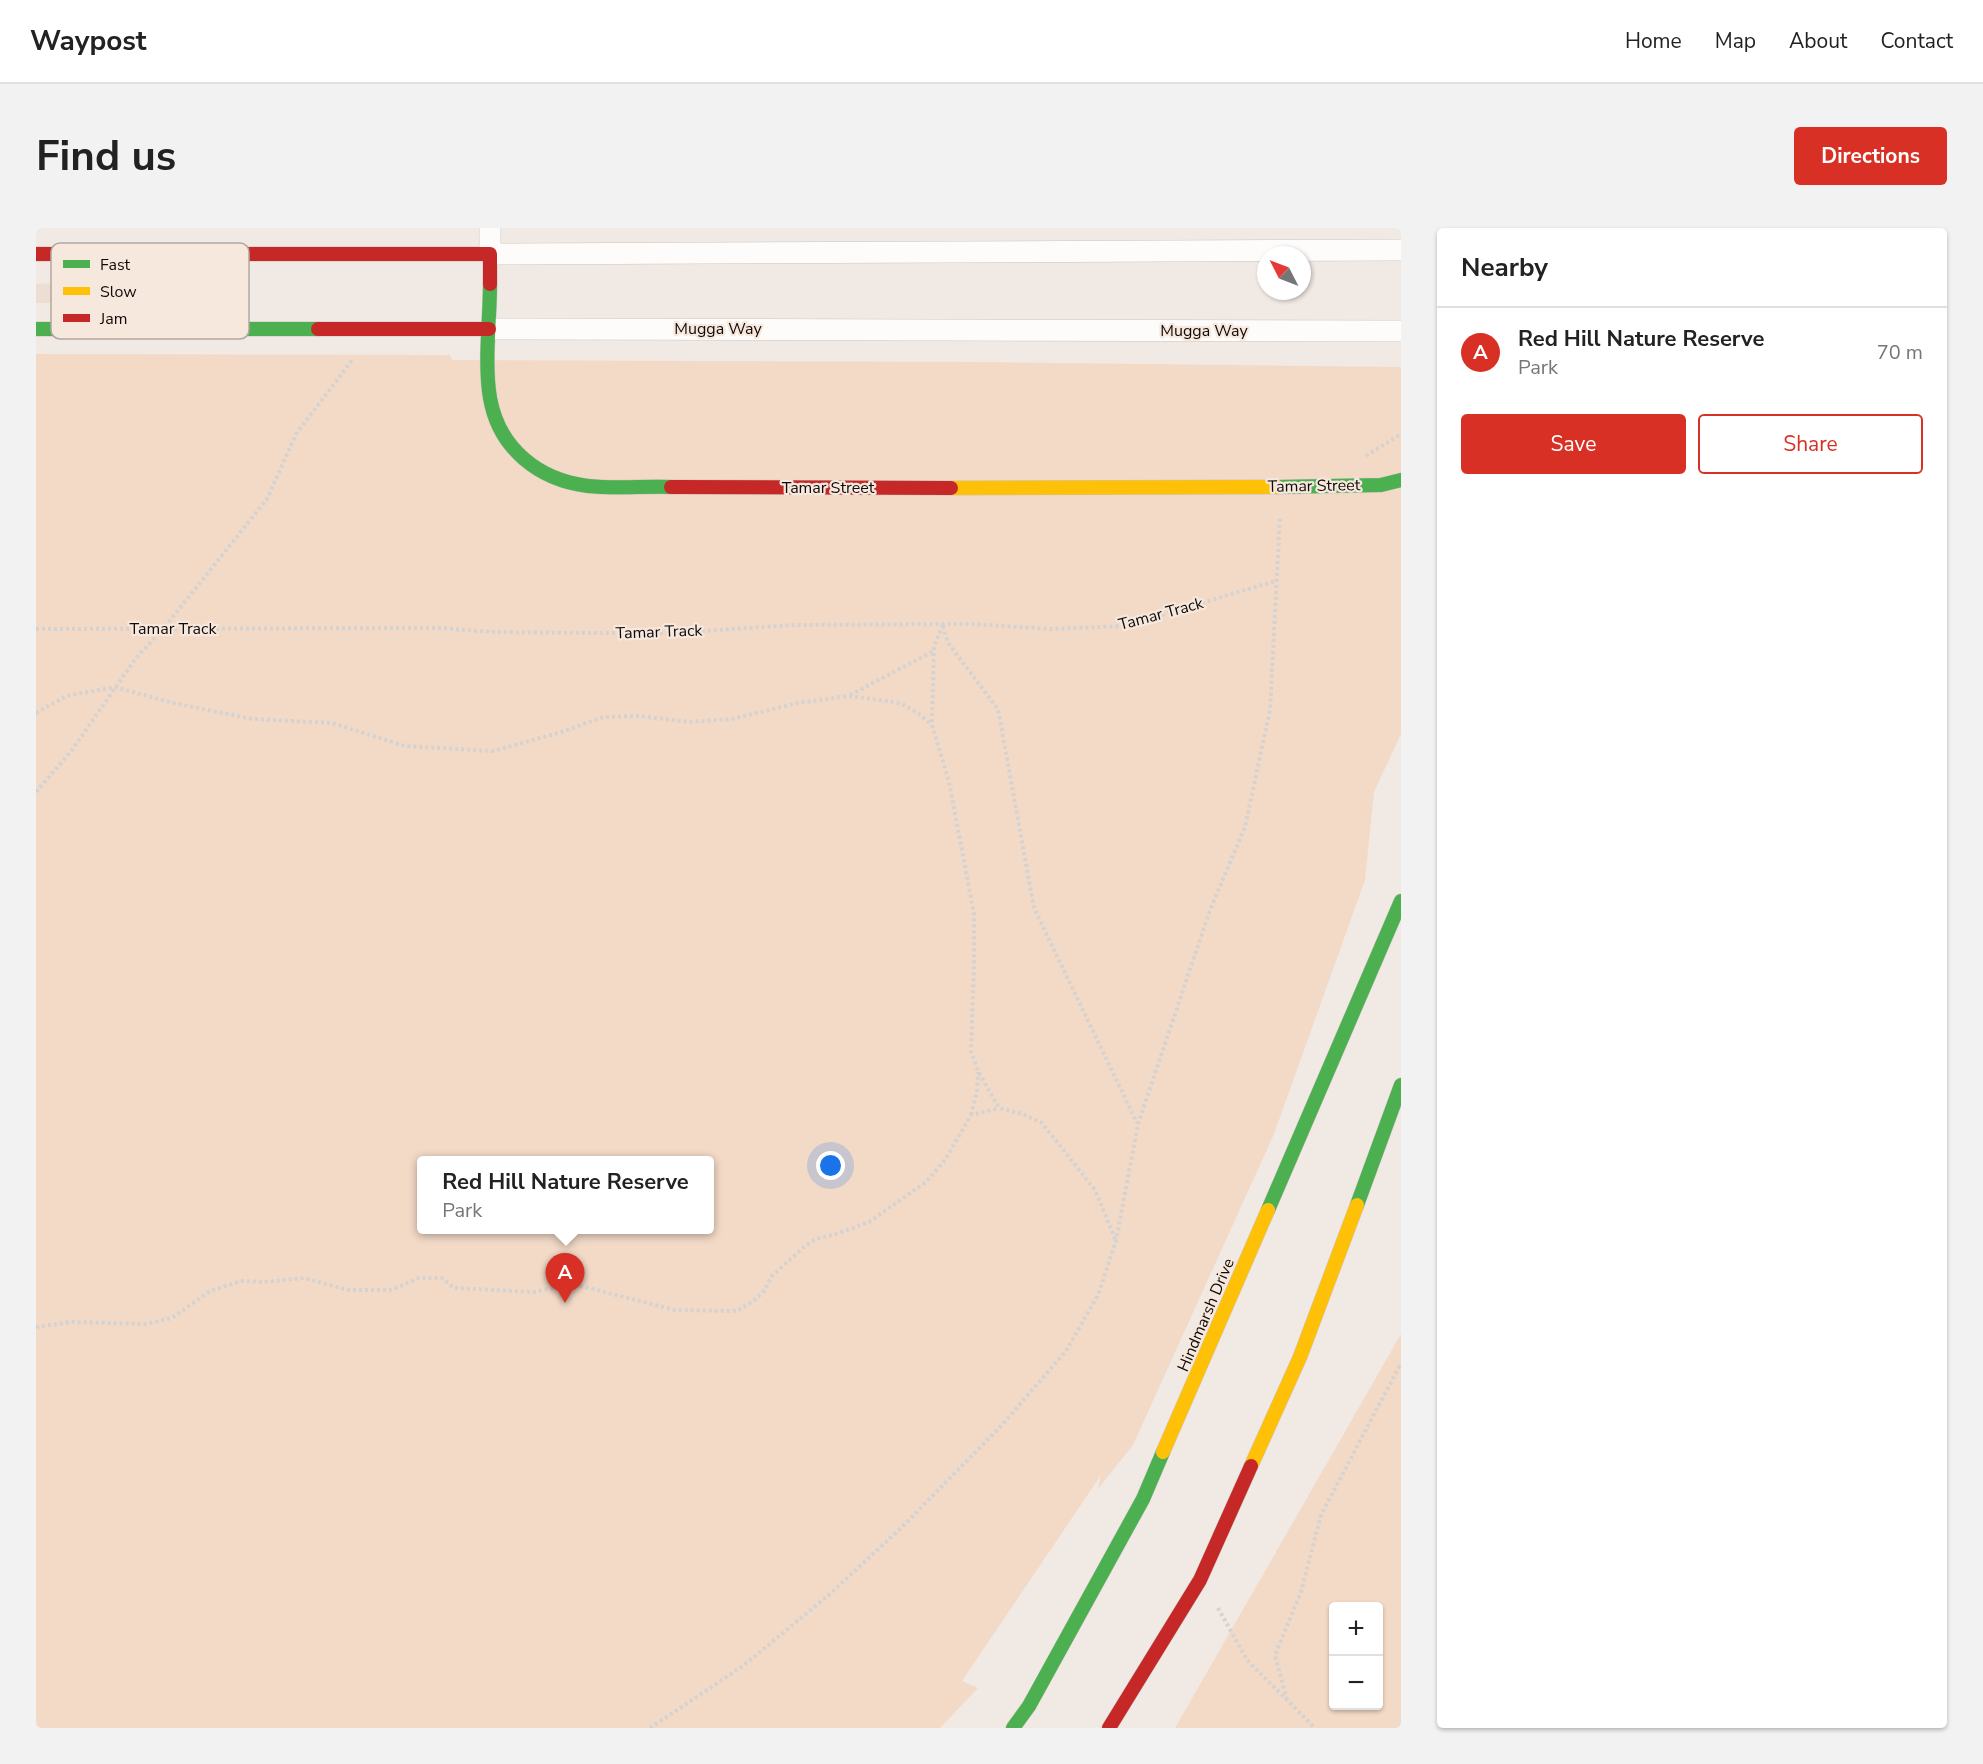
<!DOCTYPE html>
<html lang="en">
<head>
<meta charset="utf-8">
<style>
	body { margin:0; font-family:"Nunito Sans",sans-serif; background:#f2f2f2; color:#222 }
	.controls { position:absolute; right:18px; bottom:18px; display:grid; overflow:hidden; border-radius:6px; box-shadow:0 2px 4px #0004 }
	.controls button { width:54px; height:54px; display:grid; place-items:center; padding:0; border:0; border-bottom:2px solid #e0e0e0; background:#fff; color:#222; font:30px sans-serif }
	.compass { position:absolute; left:1221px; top:18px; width:54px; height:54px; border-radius:50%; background:#fff; box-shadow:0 2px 4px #0004; rotate:312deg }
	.you { position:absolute; left:795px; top:938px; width:21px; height:21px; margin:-15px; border:4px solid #fff; border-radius:50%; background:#1a73e8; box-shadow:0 0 0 9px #1a73e833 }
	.badge { display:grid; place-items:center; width:39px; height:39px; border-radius:50%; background:#d93025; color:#fff; font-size:20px; font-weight:700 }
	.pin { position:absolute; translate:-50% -50px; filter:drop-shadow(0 2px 3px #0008) }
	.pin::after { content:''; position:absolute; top:32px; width:21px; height:18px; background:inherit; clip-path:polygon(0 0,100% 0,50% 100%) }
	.popup { position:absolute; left:381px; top:928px; width:297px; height:78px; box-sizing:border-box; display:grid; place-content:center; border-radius:6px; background:#fff; filter:drop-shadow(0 2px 4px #0005); font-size:20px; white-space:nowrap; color:#767676 }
	.popup b { font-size:22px; color:#222 }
	.popup::after { content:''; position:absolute; left:50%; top:100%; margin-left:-12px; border:12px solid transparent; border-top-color:#fff }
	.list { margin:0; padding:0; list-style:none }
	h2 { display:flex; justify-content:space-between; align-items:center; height:78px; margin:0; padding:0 24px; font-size:26px }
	h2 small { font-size:20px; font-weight:400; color:#767676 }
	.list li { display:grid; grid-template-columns:39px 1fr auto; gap:18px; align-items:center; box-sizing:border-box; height:90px; padding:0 24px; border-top:2px solid #e0e0e0 }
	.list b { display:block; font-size:22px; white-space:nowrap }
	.list p { margin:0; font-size:20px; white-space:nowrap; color:#767676 }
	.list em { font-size:20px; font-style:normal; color:#767676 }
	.actions { display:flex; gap:12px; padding:18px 24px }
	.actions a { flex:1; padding:14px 0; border:2px solid #d93025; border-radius:6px; text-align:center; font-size:21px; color:#d93025 }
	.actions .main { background:#d93025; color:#fff }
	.map { position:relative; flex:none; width:1365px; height:1500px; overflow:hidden; border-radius:6px }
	header { display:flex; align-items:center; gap:36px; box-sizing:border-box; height:84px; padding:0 30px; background:#fff; border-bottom:2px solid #e0e0e0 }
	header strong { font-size:28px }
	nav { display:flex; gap:33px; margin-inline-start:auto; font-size:21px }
	.intro { display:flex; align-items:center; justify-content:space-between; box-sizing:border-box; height:144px; padding:0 36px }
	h1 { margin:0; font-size:42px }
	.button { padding:15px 27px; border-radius:6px; background:#d93025; color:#fff; font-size:21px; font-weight:700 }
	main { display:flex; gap:36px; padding:0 36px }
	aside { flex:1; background:#fff; border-radius:6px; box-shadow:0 2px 4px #0004 }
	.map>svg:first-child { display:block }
	.built { fill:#edded4 }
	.green { fill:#f3dac7; fill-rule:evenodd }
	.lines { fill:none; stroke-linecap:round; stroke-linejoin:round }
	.street-casing { stroke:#cbc5c1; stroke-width:22 }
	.fast-casing { stroke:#cbc5c1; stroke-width:15 }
	.slow-casing { stroke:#cbc5c1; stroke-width:15 }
	.jam-casing { stroke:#cbc5c1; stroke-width:15 }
	.path { stroke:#d5d2d0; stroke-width:4; stroke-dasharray:3 3; stroke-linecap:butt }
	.street { stroke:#fdfcfb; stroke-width:21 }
	.fast { stroke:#4caf50; stroke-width:14 }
	.slow { stroke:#ffc107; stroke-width:14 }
	.jam { stroke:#c62828; stroke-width:14 }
	.labels { text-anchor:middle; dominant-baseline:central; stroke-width:4.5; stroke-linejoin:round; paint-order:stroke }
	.street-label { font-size:16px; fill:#100b08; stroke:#f7e8de }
	.key { fill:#f7e8de; stroke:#b2a69e; stroke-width:1.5 }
	.key-label { font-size:16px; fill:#100b08 }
</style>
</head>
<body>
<header>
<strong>Waypost</strong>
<nav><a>Home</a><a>Map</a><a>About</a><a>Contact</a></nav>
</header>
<div class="intro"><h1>Find us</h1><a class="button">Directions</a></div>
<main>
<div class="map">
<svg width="1365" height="1500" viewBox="0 0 1365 1500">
	<rect width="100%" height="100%" fill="#f1e9e4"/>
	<path class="built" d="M21 55V75H0V56Z"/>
	<path class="green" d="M0 126 414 127 416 132 940 134 1365 139V506L1338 564 1329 652 1238 906 1097 1217 1062 1261 1065 1247 926 1453 942 1460 904 1500H0ZM385 932H673V1002H385Z
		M1365 1106V1500H1139ZM1298 1378H1342V1478H1298Z"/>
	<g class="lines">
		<defs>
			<path id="street" d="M454 0V26L1365 22
				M453 101 1365 103"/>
			<path id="fast" d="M454 56C454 93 448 134 454 170 463 221 503 252 552 258 579 261 608 258 635 259
				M0 101H282
				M1241 259 1345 257 1365 252
				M1321 977 1365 857
				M1232 982 1365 673
				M977 1500 993 1478 1107 1271 1127 1224"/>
			<path id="slow" d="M915 260 1241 259
				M1127 1224 1232 982
				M1215 1238 1264 1129 1321 977"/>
			<path id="jam" d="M0 26H454V56
				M282 101H453
				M635 259 915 260
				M1073 1500 1164 1352 1215 1238"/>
		</defs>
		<use href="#street" class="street-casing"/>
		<use href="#fast" class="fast-casing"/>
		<use href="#slow" class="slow-casing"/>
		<use href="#jam" class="jam-casing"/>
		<path class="path" d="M1330 228 1365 206
			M907 397 898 418 896 497 913 554 938 686V739L935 823 942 843 963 880 987 886 1006 895 1059 962 1080 1013
			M907 398 912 415 962 481 998 680 1101 895
			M0 401 404 400 455 404 559 405H636L758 397 936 396 1014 401 1089 398 1239 353
			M814 467 898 423
			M0 485 30 468 79 459 137 475 217 491 296 495 369 518 457 523 522 505 567 489 603 488 653 494 696 491 762 475 812 468 858 474 868 477 883 486 896 497
			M0 564 36 522 100 430 127 401 231 271 260 206 317 131
			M935 887 941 863 942 844
			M0 1099 35 1094 110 1096 136 1090 174 1063 206 1053 228 1054 268 1050 312 1062H355L383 1050H406L418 1060 497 1064 537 1056 639 1082 701 1083 716 1074 728 1063 736 1048 769 1018 780 1011 800 1006 833 994 890 954 909 932 935 887 963 880
			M1182 1380 1211 1432 1279 1500
			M1251 1472 1239 1427 1265 1364 1285 1287 1365 1135
			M614 1500 707 1438 795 1365 866 1299 965 1198 1030 1123 1062 1067 1080 1013 1102 896 1174 682 1209 599 1234 482 1244 288"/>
		<use href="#street" class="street"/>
		<use href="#fast" class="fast"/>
		<use href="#slow" class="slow"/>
		<use href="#jam" class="jam"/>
	</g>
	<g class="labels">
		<g class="street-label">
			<text x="682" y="101">Mugga Way</text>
			<text x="1168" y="103">Mugga Way</text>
			<text transform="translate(1278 258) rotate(-1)">Tamar Street</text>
			<text x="792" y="260">Tamar Street</text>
			<text transform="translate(1125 386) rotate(-15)">Tamar Track</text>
			<text x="137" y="401">Tamar Track</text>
			<text transform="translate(623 404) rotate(-2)">Tamar Track</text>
			<text transform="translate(1170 1087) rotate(-67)">Hindmarsh Drive</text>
		</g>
	</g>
	<rect x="15" y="15" width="198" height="96" rx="9" class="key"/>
	<rect x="27" y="32" width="27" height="8" fill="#4caf50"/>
	<rect x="27" y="59" width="27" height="8" fill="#ffc107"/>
	<rect x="27" y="86" width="27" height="8" fill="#c62828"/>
	<g class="key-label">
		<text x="64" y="42">Fast</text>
		<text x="64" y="69">Slow</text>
		<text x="64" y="96">Jam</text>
	</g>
</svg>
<div class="controls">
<button>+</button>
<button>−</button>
</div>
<svg class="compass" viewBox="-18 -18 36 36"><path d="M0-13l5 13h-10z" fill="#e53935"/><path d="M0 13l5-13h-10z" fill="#767676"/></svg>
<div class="you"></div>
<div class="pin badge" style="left:529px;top:1075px">A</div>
<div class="popup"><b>Red Hill Nature Reserve</b>Park</div>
</div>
<aside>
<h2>Nearby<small></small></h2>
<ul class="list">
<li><span class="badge">A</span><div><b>Red Hill Nature Reserve</b><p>Park</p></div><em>70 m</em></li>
</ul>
<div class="actions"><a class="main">Save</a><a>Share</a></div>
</aside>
</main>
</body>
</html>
